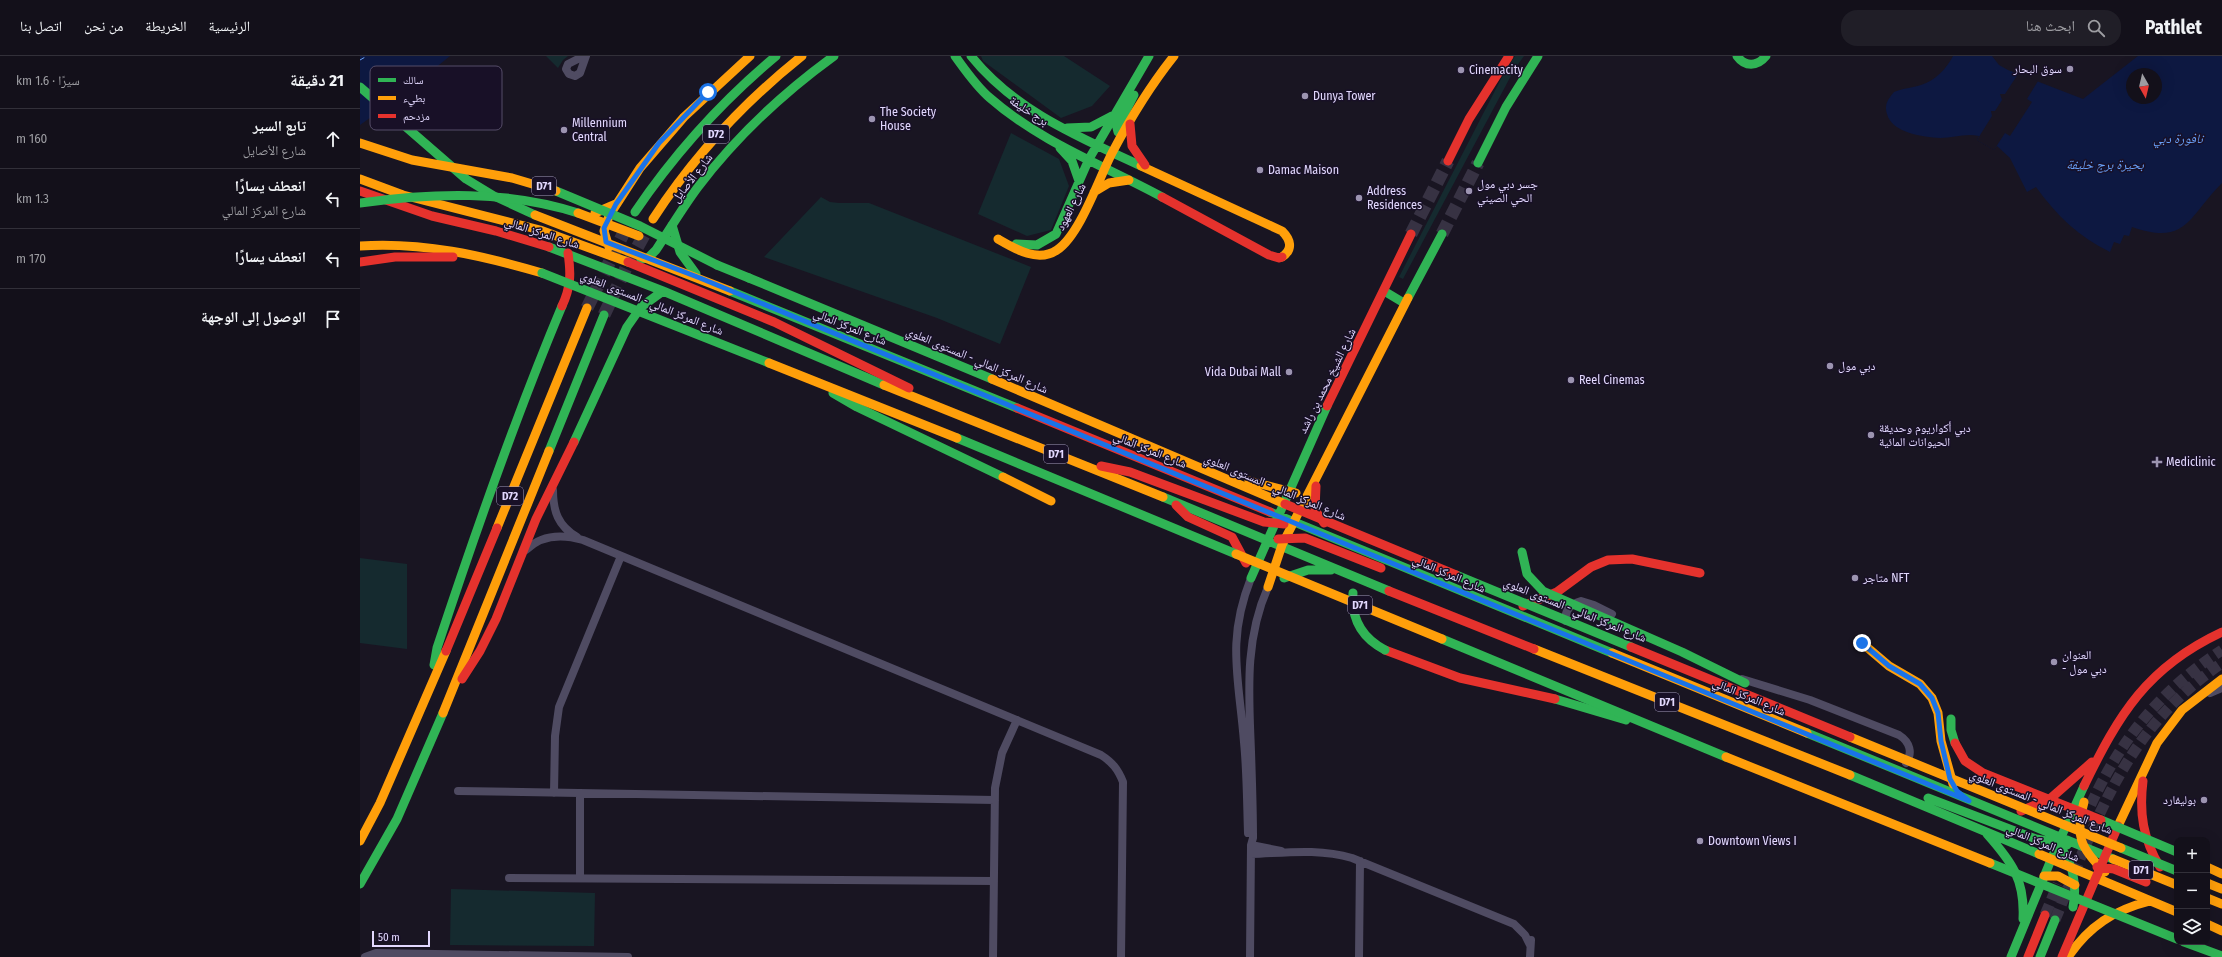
<!DOCTYPE html>
<html lang="ar">
<head>
<meta charset="utf-8">
<style>
	body { margin:0; font-family:"Fira Sans Condensed","Noto Naskh Arabic",sans-serif; background:#201e27; color:#f1f3f6; direction:rtl }
	.controls { position:absolute; right:12px; bottom:12px; display:grid; overflow:hidden; border-radius:8px; box-shadow:0 4px 16px #0002 }
	.controls button { width:36px; height:36px; display:grid; place-items:center; padding:0; border:0; border-bottom:1px solid #323039; background:#13101a; color:#f1f3f6; font:20px sans-serif }
	.compass { position:absolute; left:1766px; top:12px; width:36px; height:36px; border-radius:50%; background:#13101a; box-shadow:0 4px 16px #0002; rotate:172deg }
	.scale { position:absolute; left:12px; bottom:10px; width:58px; box-sizing:border-box; padding-left:4px; border:2px solid #e2d8fe; border-top:0; font-size:11px; line-height:14px; white-space:nowrap; color:#e2d8fe; -webkit-text-stroke:3px #181027; paint-order:stroke }
	.stop { position:absolute; width:12px; height:12px; margin:-9px; border:3px solid #1a73e8; border-radius:50%; background:#fff }
	.stop.end { background:#1a73e8; border-color:#fff; box-shadow:0 1px 4px #0008 }
	.list { margin:0; padding:0; list-style:none }
	h2 { display:flex; justify-content:space-between; align-items:center; height:52px; margin:0; padding:0 16px; font-size:17px }
	h2 small { font-size:13px; font-weight:400; color:#9d9da2 }
	.list li { display:grid; grid-template-columns:26px 1fr auto; gap:12px; align-items:center; box-sizing:border-box; height:60px; padding:0 16px; border-top:1px solid #323039 }
	.list b { display:block; font-size:15px; white-space:nowrap }
	.list p { margin:0; font-size:13px; white-space:nowrap; color:#9d9da2 }
	.list em { font-size:13px; font-style:normal; color:#9d9da2 }
	.icon { flex:none; width:22px; height:22px; fill:none; stroke:currentColor; stroke-width:2; stroke-linecap:round; stroke-linejoin:round }
	.map { position:relative; flex:none; width:1862px; height:901px; overflow:hidden; direction:ltr }
	header { display:flex; align-items:center; gap:24px; box-sizing:border-box; height:56px; padding:0 20px; background:#13101a; border-bottom:1px solid #323039 }
	header strong { font-size:19px }
	nav { display:flex; gap:22px; margin-inline-start:auto; font-size:14px }
	.search { width:280px; height:36px; background:#201e27; display:flex; align-items:center; gap:10px; box-sizing:border-box; padding:0 14px; border-radius:16px; color:#9d9da2; font-size:15px }
	main { display:flex }
	aside { flex:1; background:#13101a }
	.map>svg:first-child { display:block }
	.green { fill:#152a2f }
	.water { fill:#0d1841; fill-rule:evenodd }
	.pier { fill:#191522 }
	.lines { fill:none; stroke-linecap:round; stroke-linejoin:round }
	.ferry { stroke:#69a1fa; stroke-width:1; stroke-dasharray:5 4; stroke-linecap:butt }
	.secondary-tunnel { stroke:#373243; stroke-width:11; stroke-dasharray:11 5.5; stroke-linecap:butt }
	.primary-tunnel { stroke:#373243; stroke-width:13; stroke-dasharray:13 6; stroke-linecap:butt }
	.street { stroke:#4f4b62; stroke-width:8 }
	.fast { stroke:#30b455; stroke-width:9 }
	.slow { stroke:#ff9f0a; stroke-width:9 }
	.jam { stroke:#e5322d; stroke-width:9 }
	.fast-bridge { stroke:#30b455; stroke-width:9 }
	.slow-bridge { stroke:#ff9f0a; stroke-width:9 }
	.jam-bridge { stroke:#e5322d; stroke-width:9 }
	.route { stroke:#1a73e8; stroke-width:5 }
	.poi-dot { fill:#9c94b1; stroke:#181027; stroke-width:1.5 }
	.labels { text-anchor:middle; dominant-baseline:central; stroke-width:3; stroke-linejoin:round; paint-order:stroke }
	.shield { fill:#181027; stroke:#a59cbe; stroke-width:1 }
	.shield-label { font-size:11px; font-weight:bold; fill:#e2d8fe }
	.poi-label { font-size:12px; fill:#e2d8fe; stroke:#181027; text-anchor:start }
	.street-label { font-size:12px; fill:#e2d8fe; stroke:#181027 }
	.water-label { font-size:13px; font-style:italic; fill:#69a1fa; stroke:#181027 }
	.key { fill:#181027; stroke:#554c68; stroke-width:1 }
	.key-label { font-size:11px; fill:#e2d8fe }
</style>
</head>
<body>
<header>
<strong>Pathlet</strong>
<div class="search"><svg class="icon" aria-label="search" viewBox="0 0 24 24"><circle cx="10" cy="10" r="6"/><path d="M15 15l6 6"/></svg>ابحث هنا</div>
<nav><a>الرئيسية</a><a>الخريطة</a><a>من نحن</a><a>اتصل بنا</a></nav>
</header>
<main>
<div class="map">
<svg width="1862" height="901" viewBox="0 0 1862 901">
	<rect width="100%" height="100%" fill="#191522"/>
	<path class="green" d="M186 0H208L203 4 198 12Z
		M621 0H704L750 30 732 50 701 62 623 5Z
		M1155 0H1164L1154 14 1043 223 1039 221 1141 23Z
		M651 77 699 103 709 130 691 174 667 180 618 158Z
		M461 141 470 146 479 147H509L671 211 640 288 577 262 404 201Z
		M0 502 47 508V593L0 587Z
		M91 833 235 837 234 890 90 889Z"/>
	<path class="water" d="M0 0H90L42 39 0 69Z
		M1593 0H1632L1639 9 1648 14 1723 43 1778 0H1862V127C1828 161 1827 190 1772 171L1769 180 1764 179 1760 188 1754 186 1750 196C1719 181 1696 159 1676 131L1667 136 1650 102 1637 90 1634 94 1617 84 1619 80C1605 77 1594 82 1580 82 1563 81 1532 77 1527 58 1524 49 1528 43 1534 36 1543 32 1552 32 1561 29 1575 25 1587 12 1593 0ZM1772 18H1796V42H1772Z"/>
	<path class="pier" d="M1658 18 1678 25 1667 43 1672 46 1650 80 1645 77 1634 94 1617 84 1632 60 1631 55H1635L1642 44 1640 38H1645Z"/>
	<g class="lines">
		<path class="ferry" d="M0 4 7 0"/>
		<path class="secondary-tunnel" d="M1724 764C1755 691 1795 638 1862 594
			M1685 859 1698 828
			M1695 864C1738 761 1764 674 1862 607"/>
		<path class="primary-tunnel" d="M1051 178 1088 105
			M1082 178 1118 107
			M227 252 269 166
			M244 259 267 210 288 172"/>
		<path class="street" d="M224 0 208 8 206 13 209 18 215 20 220 17 226 0
			M193 434C193 455 198 470 217 481
			M166 494C182 478 202 478 223 484L741 699C752 706 758 713 763 726L761 901
			M1206 565C1204 554 1211 548 1221 545L1234 549 1252 558
			M1382 623 1450 644 1539 679C1550 686 1553 697 1546 707
			M1850 637 1862 632
			M98 735 635 744
			M194 737 195 680 199 651 261 500
			M888 777C887 747 887 716 884 686 879 622 866 585 891 522
			M891 789 921 795
			M891 798C924 797 958 792 992 802L1154 868 1165 879 1170 889
			M149 822 634 825
			M220 822V737
			M5 901 16 897 268 901
			M633 901 635 732 642 697 657 664
			M890 901 891 789 893 782C893 754 892 725 891 696 889 639 884 585 908 531
			M999 901 1000 805
			M1170 901 1171 884"/>
		<path class="fast" d="M595 0C606 15 616 30 630 42 680 86 745 110 802 141
			M611 0C655 55 719 81 781 110
			M1377 0C1385 11 1397 11 1406 0
			M0 31 106 123 134 140 175 159
			M707 72 731 71 752 60
			M764 76H758L757 72 774 39
			M700 92 712 105 719 125
			M1118 107 1146 51 1178 0
			M275 156C315 97 361 46 416 0
			M312 169 320 196 336 218
			M656 188 677 189 696 178 729 103 789 0
			M189 191 303 235 524 329
			M281 203 288 202 296 194C310 173 323 151 338 131 377 80 423 37 474 0
			M357 209 389 222
			M370 235 657 352
			M1024 235 1044 247
			M1048 242 1082 178
			M473 337 497 351 643 421
			M214 386 267 271 281 251 303 235
			M189 395 244 259
			M803 441 1029 535
			M910 456 1252 597
			M891 522 967 350
			M924 522 948 514H971
			M74 609 77 592C115 477 155 362 202 250
			M1195 643 1266 664
			M1591 663V674L1595 687
			M1447 677 1753 803
			M1490 719 1679 798
			M1568 742 1676 783 1707 789
			M1627 778C1652 806 1665 824 1663 863
			M1695 784C1712 804 1718 825 1713 851
			M0 828 37 763 83 657
			M1824 886 1862 900
			M1651 901 1693 799 1724 730
			M1680 901 1695 864"/>
		<path class="slow" d="M781 110 922 175C930 183 934 193 922 201
			M0 123 43 139 180 174 268 206
			M734 136 749 127 769 124
			M235 157 256 148
			M175 159 370 235
			M293 163C334 100 383 47 442 0
			M638 183C655 193 678 207 697 194 720 179 739 122 752 97 770 63 790 30 814 0
			M0 190C63 186 121 199 182 217
			M249 191 244 175 249 160 280 112 324 61 390 0
			M524 329 803 441
			M643 421 691 445
			M137 472 227 252
			M908 531 922 489 1048 242
			M1502 587 1529 610 1560 628 1572 642 1578 657 1581 685 1593 728
			M1174 593 1490 719
			M1252 597 1447 677
			M83 657 189 395
			M1724 746C1715 780 1720 792 1745 816
			M1758 770 1797 687 1822 654 1862 623
			M0 785 20 747 86 595
			M1679 798 1817 856
			M1753 803 1817 829
			M1847 811 1862 818
			M1684 820H1698L1715 829
			M1847 827 1862 833
			M1847 842 1862 848
			M1847 868 1862 875
			M1708 901C1729 870 1754 854 1790 845"/>
		<path class="jam" d="M770 68 772 90 785 109
			M1088 105 1109 63 1149 0
			M0 135 72 160 136 175 189 191
			M802 141 909 199 919 202 922 201
			M0 206 35 201H93
			M268 206 414 266 549 332
			M202 250C211 231 211 217 208 197
			M967 350 1051 178
			M657 352 910 456
			M741 410 770 416 904 466 924 468
			M956 430 955 454 964 467
			M816 449 828 461 872 481 886 507
			M918 483 945 482 1021 512
			M1029 535 1174 593
			M1163 550 1197 536 1231 511 1248 504 1272 503 1340 517
			M1025 594 1100 622 1195 643
			M86 595 137 472
			M102 623 120 595 136 563 176 463 214 386
			M1783 725C1779 757 1783 783 1800 811
			M1724 730C1759 658 1787 611 1862 576
			M1661 755 1691 742 1732 706
			M1737 811 1754 813 1786 826
			M1668 901 1685 859
			M1702 901 1758 770"/>
		<path class="fast-bridge" d="M196 135 280 170 357 209
			M0 147C72 137 148 134 218 157
			M182 217 409 307
			M389 222 632 323
			M597 382 876 498
			M1162 496 1167 518 1183 535 1322 596 1385 627
			M1096 519 1271 591
			M993 537C991 563 1002 582 1025 594
			M1082 583 1366 701
			M1741 764 1817 796
			M1761 792 1817 815
			M1630 807 1817 883"/>
		<path class="slow-bridge" d="M0 87 52 104 152 122 196 135
			M218 157 279 180
			M409 307 597 382
			M632 323 925 448
			M889 425 936 437
			M876 498 1082 583
			M1490 681 1761 792
			M1366 701 1630 807"/>
		<path class="jam-bridge" d="M925 448 1096 519
			M1271 591 1490 681
			M1595 687 1605 705 1623 717 1741 764"/>
	</g>
	<g class="lines">
		<path class="route" d="M348 36 299 87 256 148 244 172 246 186 340 222 1609 745 1597 735 1590 723 1581 685 1578 657 1572 642 1560 628 1529 610 1502 587"/>
	</g>
	<g class="poi-dot">
		<circle cx="1710" cy="13" r="4"/>
		<circle cx="1101" cy="14" r="4"/>
		<circle cx="945" cy="40" r="4"/>
		<circle cx="512" cy="63" r="4"/>
		<circle cx="204" cy="74" r="4"/>
		<circle cx="900" cy="114" r="4"/>
		<circle cx="1109" cy="135" r="4"/>
		<circle cx="999" cy="142" r="4"/>
		<circle cx="1470" cy="310" r="4"/>
		<circle cx="929" cy="316" r="4"/>
		<circle cx="1211" cy="324" r="4"/>
		<circle cx="1511" cy="379" r="4"/>
		<path d="M1795 400h4v4h4v4h-4v4h-4v-4h-4v-4h4z"/>
		<circle cx="1495" cy="522" r="4"/>
		<circle cx="1694" cy="606" r="4"/>
		<circle cx="1844" cy="744" r="4"/>
		<circle cx="1340" cy="785" r="4"/>
	</g>
	<g class="labels">
		<g class="shield">
			<rect x="343" y="69" width="26" height="18" rx="3"/>
			<rect x="172" y="121" width="24" height="18" rx="3"/>
			<rect x="684" y="389" width="24" height="18" rx="3"/>
			<rect x="137" y="431" width="26" height="18" rx="3"/>
			<rect x="988" y="540" width="24" height="18" rx="3"/>
			<rect x="1295" y="637" width="24" height="18" rx="3"/>
			<rect x="1769" y="805" width="24" height="18" rx="3"/>
		</g>
		<g class="shield-label">
			<text x="356" y="78">D72</text>
			<text x="184" y="130">D71</text>
			<text x="696" y="398">D71</text>
			<text x="150" y="440">D72</text>
			<text x="1000" y="549">D71</text>
			<text x="1307" y="646">D71</text>
			<text x="1781" y="814">D71</text>
		</g>
		<g class="poi-label">
			<text x="1702" y="13" text-anchor="end">سوق البحار</text>
			<text x="1109" y="14">Cinemacity</text>
			<text x="953" y="40">Dunya Tower</text>
			<text x="520" y="56">The Society<tspan x="520" dy="14">House</tspan></text>
			<text x="212" y="67">Millennium<tspan x="212" dy="14">Central</tspan></text>
			<text x="908" y="114">Damac Maison</text>
			<text x="1117" y="128">جسر دبي مول<tspan x="1117" dy="14">الحي الصيني</tspan></text>
			<text x="1007" y="135">Address<tspan x="1007" dy="14">Residences</tspan></text>
			<text x="1478" y="310">دبي مول</text>
			<text x="921" y="316" text-anchor="end">Vida Dubai Mall</text>
			<text x="1219" y="324">Reel Cinemas</text>
			<text x="1519" y="372">دبي أكواريوم وحديقة<tspan x="1519" dy="14">الحيوانات المائية</tspan></text>
			<text x="1806" y="406">Mediclinic</text>
			<text x="1503" y="522">متاجر NFT</text>
			<text x="1702" y="599">العنوان<tspan x="1702" dy="14">- دبي مول</tspan></text>
			<text x="1836" y="744" text-anchor="end">بوليفارد</text>
			<text x="1348" y="785">Downtown Views I</text>
		</g>
		<g class="street-label">
			<text transform="translate(669 55) rotate(33)">برج خليفة</text>
			<text transform="translate(332 122) rotate(-52)">شارع الأصايل</text>
			<text transform="translate(711 151) rotate(-63)">شارع العهود</text>
			<text transform="translate(182 177) rotate(18)">شارع المركز المالي</text>
			<text transform="translate(292 247) rotate(22)">شارع المركز المالي - المستوى العلوي</text>
			<text transform="translate(490 271) rotate(22)">شارع المركز المالي</text>
			<text transform="translate(617 304) rotate(23)">شارع المركز المالي - المستوى العلوي</text>
			<text transform="translate(967 325) rotate(-64)">شارع الشيخ محمد بن راشد</text>
			<text transform="translate(790 394) rotate(22)">شارع المركز المالي</text>
			<text transform="translate(915 431) rotate(23)">شارع المركز المالي - المستوى العلوي</text>
			<text transform="translate(1089 518) rotate(23)">شارع المركز المالي</text>
			<text transform="translate(1215 554) rotate(22)">شارع المركز المالي - المستوى العلوي</text>
			<text transform="translate(1389 641) rotate(23)">شارع المركز المالي</text>
			<text transform="translate(1681 746) rotate(22)">شارع المركز المالي - المستوى العلوي</text>
			<text transform="translate(1683 787) rotate(23)">شارع المركز المالي</text>
		</g>
		<g class="water-label">
			<text x="1818" y="82">نافورة دبي</text>
			<text x="1745" y="108">بحيرة برج خليفة</text>
		</g>
	</g>
	<rect x="10" y="10" width="132" height="64" rx="6" class="key"/>
	<rect x="18" y="22" width="18" height="4" fill="#30b455"/>
	<rect x="18" y="40" width="18" height="4" fill="#ff9f0a"/>
	<rect x="18" y="58" width="18" height="4" fill="#e5322d"/>
	<g class="key-label">
		<text x="43" y="28">سالك</text>
		<text x="43" y="46">بطيء</text>
		<text x="43" y="64">مزدحم</text>
	</g>
</svg>
<div class="controls">
<button>+</button>
<button>−</button>
<button><svg class="icon" aria-label="layers" viewBox="0 0 24 24"><path d="M12 4l9 5-9 5-9-5zM3 14l9 5 9-5"/></svg></button>
</div>
<svg class="compass" viewBox="-18 -18 36 36"><path d="M0-13l5 13h-10z" fill="#e53935"/><path d="M0 13l5-13h-10z" fill="#9d9da2"/></svg>
<div class="scale">50 m</div>
<div class="stop" style="left:348px;top:36px"></div>
<div class="stop end" style="left:1502px;top:587px"></div>
</div>
<aside>
<h2>21 دقيقة<small>سيرًا · 1.6 km</small></h2>
<ul class="list">
<li><svg class="icon" aria-label="ahead" viewBox="0 0 24 24"><path d="M12 20V5M6 11l6-6 6 6"/></svg><div><b>تابع السير</b><p>شارع الأصايل</p></div><em>160 m</em></li>
<li><svg class="icon" aria-label="left" viewBox="0 0 24 24"><path d="M17 20v-9H6M10 6l-5 5 5 5"/></svg><div><b>انعطف يسارًا</b><p>شارع المركز المالي</p></div><em>1.3 km</em></li>
<li><svg class="icon" aria-label="left" viewBox="0 0 24 24"><path d="M17 20v-9H6M10 6l-5 5 5 5"/></svg><div><b>انعطف يسارًا</b></div><em>170 m</em></li>
<li><svg class="icon" aria-label="arrive" viewBox="0 0 24 24"><path d="M6 21V4h12l-3 4 3 4H6"/></svg><div><b>الوصول إلى الوجهة</b></div></li>
</ul>
</aside>
</main>
</body>
</html>
